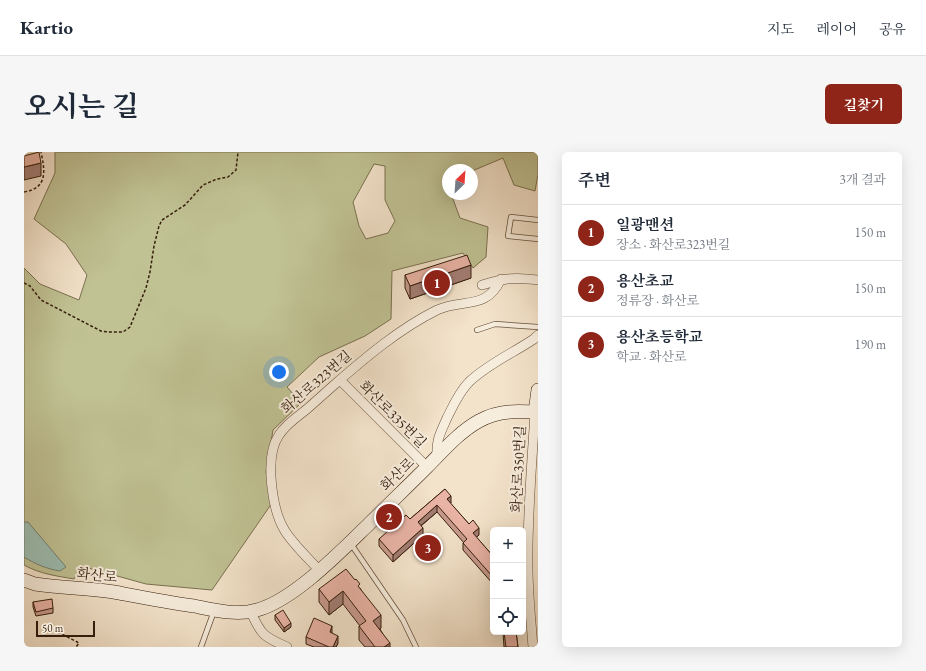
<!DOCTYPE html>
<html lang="ko">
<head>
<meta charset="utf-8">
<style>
	body { margin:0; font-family:"EB Garamond","Noto Serif KR",serif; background:#f6f6f7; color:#1f2937 }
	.controls { position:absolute; right:12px; bottom:12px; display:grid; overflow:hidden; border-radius:6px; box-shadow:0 4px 16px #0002 }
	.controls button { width:36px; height:36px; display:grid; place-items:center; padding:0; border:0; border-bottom:1px solid #e0e1e3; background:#fff; color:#1f2937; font:20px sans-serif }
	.compass { position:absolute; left:418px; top:12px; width:36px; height:36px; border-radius:50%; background:#fff; box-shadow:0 4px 16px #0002; rotate:25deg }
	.scale { position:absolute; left:12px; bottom:10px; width:59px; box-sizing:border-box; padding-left:4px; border:2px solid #361e0c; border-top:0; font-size:11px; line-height:14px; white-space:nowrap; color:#361e0c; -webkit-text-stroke:3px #f7eddd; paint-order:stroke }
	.you { position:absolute; left:255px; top:220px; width:14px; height:14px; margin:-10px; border:3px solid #fff; border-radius:50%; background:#1a73e8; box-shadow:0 0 0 6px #1a73e833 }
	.badge { display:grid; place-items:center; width:26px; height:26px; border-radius:50%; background:#8f2418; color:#fff; font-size:13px; font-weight:700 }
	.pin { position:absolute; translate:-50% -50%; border:2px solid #fff; box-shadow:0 1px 4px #0006 }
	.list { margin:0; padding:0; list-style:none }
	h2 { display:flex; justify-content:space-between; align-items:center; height:52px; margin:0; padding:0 16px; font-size:17px }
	h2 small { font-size:13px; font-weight:400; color:#747a83 }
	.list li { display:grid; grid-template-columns:26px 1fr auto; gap:12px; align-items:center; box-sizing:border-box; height:56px; padding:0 16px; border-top:1px solid #e0e1e3 }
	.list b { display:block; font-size:15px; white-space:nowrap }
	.list p { margin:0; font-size:13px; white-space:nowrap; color:#747a83 }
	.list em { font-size:13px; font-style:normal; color:#747a83 }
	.icon { flex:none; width:22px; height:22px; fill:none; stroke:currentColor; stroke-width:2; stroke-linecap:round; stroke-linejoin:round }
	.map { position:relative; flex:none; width:514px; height:495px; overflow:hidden; border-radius:6px }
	header { display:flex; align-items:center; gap:24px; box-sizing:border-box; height:56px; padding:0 20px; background:#fff; border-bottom:1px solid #e0e1e3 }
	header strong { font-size:19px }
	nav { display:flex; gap:22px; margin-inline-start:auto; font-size:14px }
	.intro { display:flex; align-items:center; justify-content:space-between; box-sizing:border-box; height:96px; padding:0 24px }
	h1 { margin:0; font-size:28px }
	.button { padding:10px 18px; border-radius:6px; background:#8f2418; color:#fff; font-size:14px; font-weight:700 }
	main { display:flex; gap:24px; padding:0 24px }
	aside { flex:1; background:#fff; border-radius:6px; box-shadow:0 4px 16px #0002 }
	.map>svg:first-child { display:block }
	.green { fill:#c0c294; stroke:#7b7050; fill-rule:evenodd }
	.water { fill:#9cbeb2; stroke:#737e70 }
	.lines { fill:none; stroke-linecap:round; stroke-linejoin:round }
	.service-casing { stroke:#654f3c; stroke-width:6 }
	.minor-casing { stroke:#654f3c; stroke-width:10 }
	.secondary-casing { stroke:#361e0c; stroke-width:14 }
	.path { stroke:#361e0c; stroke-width:1.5; stroke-dasharray:3 2; stroke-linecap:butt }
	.service { stroke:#f7eddd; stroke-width:4.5 }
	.minor { stroke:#f7eddd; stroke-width:9 }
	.secondary { stroke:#f7eddd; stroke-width:13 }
	.wall { fill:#c89a8e; stroke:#361e0c }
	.shaded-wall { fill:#a37d74; stroke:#361e0c }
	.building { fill:#e9b3a5; stroke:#361e0c }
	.labels { text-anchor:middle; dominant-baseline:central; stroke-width:4; stroke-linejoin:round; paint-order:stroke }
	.street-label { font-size:14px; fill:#361e0c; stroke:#f7eddd }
</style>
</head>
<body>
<header>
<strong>Kartio</strong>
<nav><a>지도</a><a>레이어</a><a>공유</a></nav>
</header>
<div class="intro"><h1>오시는 길</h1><a class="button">길찾기</a></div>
<main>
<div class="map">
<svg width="514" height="495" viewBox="0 0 514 495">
	<rect width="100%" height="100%" fill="#f3e3cb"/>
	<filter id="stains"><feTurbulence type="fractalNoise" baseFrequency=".005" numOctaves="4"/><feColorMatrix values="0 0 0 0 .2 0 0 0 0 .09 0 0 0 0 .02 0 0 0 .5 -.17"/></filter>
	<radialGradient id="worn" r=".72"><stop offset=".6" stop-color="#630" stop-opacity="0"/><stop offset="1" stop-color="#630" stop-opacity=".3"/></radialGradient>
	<path class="green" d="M31 0H514V22L511 39 490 33 479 6 448 19V18H424V42H427L436 66 464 75 462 105 449 116 439 101 368 119 367 167 341 184 295 205 263 235 277 251 249 278 242 320 248 351 188 438 122 432 57 414 50 427C33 424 16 422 0 413V116L16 132 55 148 63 123 42 92 10 67 31 21ZM350 12 361 14V48L371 69 364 81 342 87 335 74 329 50Z"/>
	<path class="water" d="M0 370H4L42 415 36 419C23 417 11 412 0 405Z"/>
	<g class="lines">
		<defs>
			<path id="service" d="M514 68 487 65 484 84 514 87
				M453 178 471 172 514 175
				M327 392 379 468 392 495
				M177 495 190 459"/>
			<path id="minor" d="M458 133C481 126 491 125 514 128
				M316 228 403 315
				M413 305C412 288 416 282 423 266 429 254 435 240 445 230 464 212 489 201 510 187L514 183
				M295 418C284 406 270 393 261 379 248 358 240 305 255 283 262 272 273 265 283 257 292 249 301 241 310 233 342 205 375 177 413 158 439 146 462 159 477 127
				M227 460C237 483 240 485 263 495
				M509 495C507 469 504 442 504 416 503 364 508 312 511 260"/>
			<path id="secondary" d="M511 260 514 238
				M0 428 11 432C37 436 64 436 90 440 117 445 143 450 170 454 190 458 213 464 233 458 270 448 317 399 345 372 364 353 384 334 403 315 419 299 435 280 455 269 473 259 494 258 514 261"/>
		</defs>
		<use href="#service" class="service-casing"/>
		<use href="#minor" class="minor-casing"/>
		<use href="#secondary" class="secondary-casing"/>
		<path class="path" d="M0 40C24 36 21 19 17 0
			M0 131 6 134 17 148 77 179 84 180H99L106 175 122 136 126 120 130 94 135 74 138 68 161 53 179 33 193 27 204 25 212 18 214 0
			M34 480 55 491 52 495"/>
		<use href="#service" class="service"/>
		<use href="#minor" class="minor"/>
		<use href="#secondary" class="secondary"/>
	</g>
	<path class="wall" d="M381 123 447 126 386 147 381 136Z
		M421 337 427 351H426L455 383 452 385 469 404V432L439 398V391H440L413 360 397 374 399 383 369 410 355 394V387L386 367Z
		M336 436 357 476 356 477 366 495H341L335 488V474H336L319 452 305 463 295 450V437Z
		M9 450 29 456V461L12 464 9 455Z
		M251 463 267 475 260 480 251 468Z
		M479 480H492L494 495H480Z
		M308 481 314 491 312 495H290L282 492V485Z"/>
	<path class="shaded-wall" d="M17 11V24L0 28V15Z
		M447 113V126L386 147V134Z
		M427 344V351L423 354V347Z
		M413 353V360L394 376V370Z
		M399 376V383L369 410V403Z
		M455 376V383L449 388V381Z
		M319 439V452L305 463V450Z
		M357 463V476L349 482V469Z
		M267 471V475L260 480V476Z
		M308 474V481L306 480Z
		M314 484V491L312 495H309Z
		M366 491V495H360Z"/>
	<path class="building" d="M15 0 17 11 0 15V4Z
		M443 103 447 113 386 134 381 123Z
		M421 337 427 344 423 347 445 372 449 368 455 376 449 381 469 404V425L439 391 443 387 413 353 394 370 399 376 369 403 355 387 382 363 386 367Z
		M322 417 331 428 332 427 336 432 334 434 357 463 349 469 366 491 360 495H351L335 474 342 469 319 439 305 450 295 437Z
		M28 447 29 456 12 460 9 450Z
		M259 458 267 471 260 476 251 463Z
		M290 466 308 474 306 480 314 484 309 495H305L282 485Z
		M480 480H492L494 495H482Z"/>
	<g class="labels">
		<g class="street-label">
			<text transform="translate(292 230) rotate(-41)">화산로323번길</text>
			<text transform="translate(369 262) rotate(45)">화산로335번길</text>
			<text transform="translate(494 317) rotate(-87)">화산로350번길</text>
			<text transform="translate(373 322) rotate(-44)">화산로</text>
			<text transform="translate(73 423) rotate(6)">화산로</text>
		</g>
	</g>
	<rect width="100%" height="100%" filter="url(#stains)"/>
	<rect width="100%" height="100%" fill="url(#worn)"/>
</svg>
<div class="controls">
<button>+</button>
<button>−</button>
<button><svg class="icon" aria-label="locate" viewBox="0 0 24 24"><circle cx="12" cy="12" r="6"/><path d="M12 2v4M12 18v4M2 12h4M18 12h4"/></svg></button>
</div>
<svg class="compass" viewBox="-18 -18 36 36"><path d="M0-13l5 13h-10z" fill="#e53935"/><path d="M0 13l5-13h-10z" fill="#747a83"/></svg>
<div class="scale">50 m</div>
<div class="you"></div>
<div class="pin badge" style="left:413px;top:131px">1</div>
<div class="pin badge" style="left:365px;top:365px">2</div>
<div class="pin badge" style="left:404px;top:396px">3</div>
</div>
<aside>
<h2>주변<small>3개 결과</small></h2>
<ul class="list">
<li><span class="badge">1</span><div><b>일광맨션</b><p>장소 · 화산로323번길</p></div><em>150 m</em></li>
<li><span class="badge">2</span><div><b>용산초교</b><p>정류장 · 화산로</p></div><em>150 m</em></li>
<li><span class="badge">3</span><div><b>용산초등학교</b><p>학교 · 화산로</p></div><em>190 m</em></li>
</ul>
</aside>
</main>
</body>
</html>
